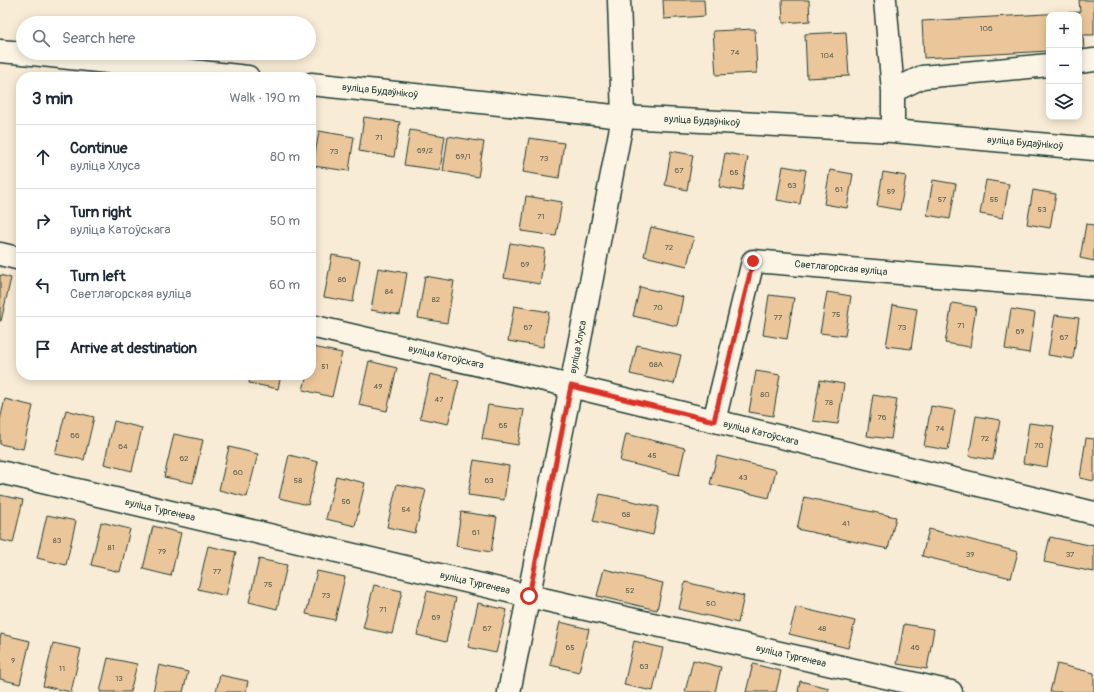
<!DOCTYPE html>
<html lang="en">
<head>
<meta charset="utf-8">
<style>
	body { margin:0; font-family:Pangolin,sans-serif; background:#f2f2f3; color:#1f2937 }
	.controls { position:absolute; right:12px; top:12px; display:grid; overflow:hidden; border-radius:8px; box-shadow:0 2px 10px #0003 }
	.controls button { width:36px; height:36px; display:grid; place-items:center; padding:0; border:0; border-bottom:1px solid #e0e1e3; background:#fff; color:#1f2937; font:20px sans-serif }
	.stop { position:absolute; width:12px; height:12px; margin:-9px; border:3px solid #d93025; border-radius:50%; background:#fff }
	.stop.end { background:#d93025; border-color:#fff; box-shadow:0 1px 4px #0008 }
	.list { margin:0; padding:0; list-style:none }
	h2 { display:flex; justify-content:space-between; align-items:center; height:52px; margin:0; padding:0 16px; font-size:17px }
	h2 small { font-size:13px; font-weight:400; color:#747a83 }
	.list li { display:grid; grid-template-columns:26px 1fr auto; gap:12px; align-items:center; box-sizing:border-box; height:64px; padding:0 16px; border-top:1px solid #e0e1e3 }
	.list b { display:block; font-size:15px; white-space:nowrap }
	.list p { margin:0; font-size:13px; white-space:nowrap; color:#747a83 }
	.list em { font-size:13px; font-style:normal; color:#747a83 }
	.icon { flex:none; width:22px; height:22px; fill:none; stroke:currentColor; stroke-width:2; stroke-linecap:round; stroke-linejoin:round }
	.map { position:relative; flex:none; width:1094px; height:692px; overflow:hidden }
	.search { position:absolute; background:#fff; box-shadow:0 2px 10px #0003; left:16px; top:16px; width:300px; height:44px; display:flex; align-items:center; gap:10px; box-sizing:border-box; padding:0 14px; border-radius:22px; color:#747a83; font-size:15px }
	.panel { position:absolute; background:#fff; box-shadow:0 2px 10px #0003; left:16px; top:72px; width:300px; height:308px; border-radius:16px }
	.map>svg:first-child { display:block }
	.building { fill:#ebc69b; stroke:#1f3d34 }
	.lines { fill:none; stroke-linecap:round; stroke-linejoin:round }
	.minor-casing { stroke:#1f3d34; stroke-width:25 }
	.minor { stroke:#fcf5e5; stroke-width:22 }
	.route { stroke:#d93025; stroke-width:5 }
	.labels { text-anchor:middle; dominant-baseline:central; stroke-width:3.5; stroke-linejoin:round; paint-order:stroke }
	.number-label { font-size:8px; fill:#525f4e }
	.street-label { font-size:10px; fill:#1f3d34; stroke:#fcf5e5 }
</style>
</head>
<body>
<div class="map">
<svg width="1094" height="692" viewBox="0 0 1094 692">
	<rect width="100%" height="100%" fill="#f9ecd6"/>
	<filter id="ink" filterUnits="userSpaceOnUse"><feTurbulence type="fractalNoise" baseFrequency=".025" numOctaves="2"/><feDisplacementMap in="SourceGraphic" scale="8" xChannelSelector="R" yChannelSelector="G"/><feConvolveMatrix kernelMatrix="1 2 1 2 8 2 1 2 1" color-interpolation-filters="sRGB"/></filter>
	<g filter="url(#ink)">
		<path class="building" d="M663 0H704L705 16 664 19Z
			M782 0H809L810 21 783 23Z
			M1079 0H1094V35H1083L1084 49H1079V15H1049V51L924 58 922 21 1080 12Z
			M755 29 757 73 716 75 713 31Z
			M846 32 849 76 807 78 805 34Z
			M364 117 400 122 394 157 359 151Z
			M410 130 445 136 440 170 404 165Z
			M319 131 354 137 349 171 313 166Z
			M448 136 484 142 478 177 443 171Z
			M529 138 564 143 559 178 523 172Z
			M671 151 693 155 687 190 665 185Z
			M725 153 748 157 742 191 719 187Z
			M783 166 806 170 800 204 777 200Z
			M830 170 853 174 847 208 824 204Z
			M883 172 906 176 900 210 877 206Z
			M933 180 956 184 950 219 927 215Z
			M986 180 1009 184 1003 218 980 214Z
			M1033 190 1056 194 1050 228 1027 224Z
			M526 196 562 202 556 236 521 231Z
			M1086 224 1094 225V261L1080 258Z
			M651 227 694 237 687 266 644 256Z
			M510 243 545 249 540 284 504 278Z
			M332 255 360 260 353 302 324 297Z
			M378 268 407 273 400 315 371 310Z
			M0 275 11 278 1 321H0Z
			M425 276 454 281 447 323 418 318Z
			M640 287 683 297 677 326 633 316Z
			M827 292 851 296 845 336 820 333Z
			M769 295 794 298 787 339 763 335Z
			M952 303 976 307 970 347 945 343Z
			M893 305 917 309 911 349 886 346Z
			M514 306 549 312 543 347 508 341Z
			M1011 309 1035 313 1029 353 1005 349Z
			M1055 315 1079 318 1073 359 1048 355Z
			M637 345 681 355 674 384 630 374Z
			M313 347 342 353 332 397 303 390 307 375H311V357Z
			M369 361 397 368 387 411 359 405Z
			M756 371 780 375 773 416 749 412Z
			M430 374 459 381 448 424 420 418Z
			M251 375H281L278 389 249 383Z
			M820 380 844 384 838 424 813 421Z
			M873 395 897 399 891 439 867 436Z
			M5 399 33 406 23 449 0 444V420Z
			M488 405 524 410 518 445 482 439Z
			M931 406 955 410 948 450 924 446Z
			M66 410 94 417 84 460 55 454Z
			M976 416 1000 420 993 460 969 456Z
			M114 421 142 428 132 471 104 464Z
			M1029 423 1054 426 1047 467 1023 463Z
			M174 434 203 440 193 483 164 477Z
			M626 434 685 448 679 475 620 461Z
			M1086 438 1094 439V481L1080 478Z
			M229 447 258 454 247 497 219 490Z
			M289 455 318 462 308 505 279 498Z
			M717 456 776 470 769 498 710 484Z
			M474 460 509 466 504 500 468 495Z
			M336 476 365 483 355 526 326 519Z
			M397 484 426 490 415 533 387 527Z
			M600 494 659 507 653 535 593 521Z
			M0 495 23 500 13 543 0 540Z
			M804 497 896 517 888 549 797 529Z
			M461 512 497 517 491 552 456 546Z
			M47 515 76 521 66 565 37 558Z
			M101 522 130 529 120 572 91 565Z
			M153 526 181 533 171 576 143 569Z
			M929 529 1018 552 1011 578 922 556Z
			M1050 537 1094 546V572L1044 562Z
			M208 546 236 552 226 596 198 589Z
			M259 559 287 565 277 609 249 602Z
			M604 569 663 583 657 610 597 596Z
			M317 571 345 577 335 620 306 614Z
			M685 582 744 596 738 623 679 609Z
			M374 585 402 591 392 634 363 628Z
			M427 591 456 598 446 642 417 635Z
			M478 603 507 610 496 653 468 647Z
			M796 607 855 621 848 648 789 634Z
			M560 622 589 629 579 672 550 665Z
			M904 624 934 629 927 669 897 664Z
			M1 634 30 641 20 684 0 679V639Z
			M634 641 663 648 653 691 624 685Z
			M53 643 81 649 71 692 43 686Z
			M108 658 137 664 130 692H100Z
			M693 660 721 667 715 692H685Z
			M753 664 781 671 776 692H746Z
			M1057 664 1094 673V692H1050Z
			M159 665 188 672 183 692H153Z
			M220 675 248 681 246 692H216Z
			M800 681 829 688 828 692H798Z"/>
		<g class="lines">
			<defs>
				<path id="minor" d="M885 0 893 91
					M0 51 23 53
					M23 53 248 77
					M1079 62 1094 60
					M311 84 623 117 893 131 1094 149
					M893 131V91L922 77 1049 65
					M0 254 21 259
					M311 326 571 386 1094 513
					M714 421 753 261 1094 289
					M0 472 529 596 951 692
					M509 692 571 386 623 117 619 0"/>
			</defs>
			<use href="#minor" class="minor-casing"/>
			<use href="#minor" class="minor"/>
		</g>
	</g>
	<g class="lines" filter="url(#ink)">
		<path class="route" d="M529 596 571 386 714 421 753 261"/>
	</g>
	<g class="labels">
		<g class="number-label">
			<text x="986" y="28">106</text>
			<text x="735" y="52">74</text>
			<text x="827" y="55">104</text>
			<text x="379" y="137">71</text>
			<text x="425" y="150">69/2</text>
			<text x="334" y="151">73</text>
			<text x="463" y="156">69/1</text>
			<text x="544" y="158">73</text>
			<text x="679" y="170">67</text>
			<text x="734" y="172">65</text>
			<text x="792" y="185">63</text>
			<text x="839" y="189">61</text>
			<text x="891" y="191">59</text>
			<text x="942" y="199">57</text>
			<text x="994" y="199">55</text>
			<text x="1042" y="209">53</text>
			<text x="541" y="216">71</text>
			<text x="669" y="247">72</text>
			<text x="525" y="264">69</text>
			<text x="342" y="279">86</text>
			<text x="389" y="291">84</text>
			<text x="436" y="299">82</text>
			<text x="658" y="307">70</text>
			<text x="836" y="314">75</text>
			<text x="778" y="317">77</text>
			<text x="961" y="325">71</text>
			<text x="528" y="327">67</text>
			<text x="902" y="327">73</text>
			<text x="1020" y="331">69</text>
			<text x="1064" y="337">67</text>
			<text x="656" y="364">68А</text>
			<text x="325" y="366">51</text>
			<text x="378" y="386">49</text>
			<text x="765" y="394">80</text>
			<text x="439" y="399">47</text>
			<text x="829" y="402">78</text>
			<text x="882" y="417">76</text>
			<text x="503" y="425">65</text>
			<text x="940" y="428">74</text>
			<text x="75" y="435">66</text>
			<text x="985" y="438">72</text>
			<text x="1039" y="445">70</text>
			<text x="123" y="446">64</text>
			<text x="652" y="455">45</text>
			<text x="184" y="458">62</text>
			<text x="238" y="472">60</text>
			<text x="743" y="477">43</text>
			<text x="298" y="480">58</text>
			<text x="489" y="480">63</text>
			<text x="346" y="501">56</text>
			<text x="406" y="509">54</text>
			<text x="626" y="514">68</text>
			<text x="846" y="523">41</text>
			<text x="476" y="532">61</text>
			<text x="57" y="540">83</text>
			<text x="111" y="547">81</text>
			<text x="162" y="551">79</text>
			<text x="970" y="554">39</text>
			<text x="1070" y="554">37</text>
			<text x="217" y="571">77</text>
			<text x="268" y="584">75</text>
			<text x="630" y="590">52</text>
			<text x="326" y="595">73</text>
			<text x="711" y="603">50</text>
			<text x="383" y="609">71</text>
			<text x="436" y="617">69</text>
			<text x="487" y="628">67</text>
			<text x="822" y="628">48</text>
			<text x="570" y="647">65</text>
			<text x="915" y="647">46</text>
			<text x="13" y="660">9</text>
			<text x="644" y="666">63</text>
			<text x="62" y="668">11</text>
			<text x="119" y="678">13</text>
		</g>
		<g class="street-label">
			<text transform="translate(380 91) rotate(6)">вуліца Будаўнікоў</text>
			<text transform="translate(702 121) rotate(3)">вуліца Будаўнікоў</text>
			<text transform="translate(1025 143) rotate(5)">вуліца Будаўнікоў</text>
			<text transform="translate(841 268) rotate(5)">Светлагорская вуліца</text>
			<text transform="translate(578 347) rotate(-79)">вуліца Хлуса</text>
			<text transform="translate(446 357) rotate(13)">вуліца Катоўскага</text>
			<text transform="translate(761 433) rotate(14)">вуліца Катоўскага</text>
			<text transform="translate(160 510) rotate(13)">вуліца Тургенева</text>
			<text transform="translate(475 583) rotate(13)">вуліца Тургенева</text>
			<text transform="translate(791 656) rotate(13)">вуліца Тургенева</text>
		</g>
	</g>
</svg>
<div class="controls">
<button>+</button>
<button>−</button>
<button><svg class="icon" aria-label="layers" viewBox="0 0 24 24"><path d="M12 4l9 5-9 5-9-5zM3 14l9 5 9-5"/></svg></button>
</div>
<div class="stop" style="left:529px;top:596px"></div>
<div class="stop end" style="left:753px;top:261px"></div>
<div class="search"><svg class="icon" aria-label="search" viewBox="0 0 24 24"><circle cx="10" cy="10" r="6"/><path d="M15 15l6 6"/></svg>Search here</div>
<section class="panel">
<h2>3 min<small>Walk · 190 m</small></h2>
<ul class="list">
<li><svg class="icon" aria-label="ahead" viewBox="0 0 24 24"><path d="M12 20V5M6 11l6-6 6 6"/></svg><div><b>Continue</b><p>вуліца Хлуса</p></div><em>80 m</em></li>
<li><svg class="icon" aria-label="right" viewBox="0 0 24 24"><path d="M7 20v-9h11M14 6l5 5-5 5"/></svg><div><b>Turn right</b><p>вуліца Катоўскага</p></div><em>50 m</em></li>
<li><svg class="icon" aria-label="left" viewBox="0 0 24 24"><path d="M17 20v-9H6M10 6l-5 5 5 5"/></svg><div><b>Turn left</b><p>Светлагорская вуліца</p></div><em>60 m</em></li>
<li><svg class="icon" aria-label="arrive" viewBox="0 0 24 24"><path d="M6 21V4h12l-3 4 3 4H6"/></svg><div><b>Arrive at destination</b></div></li>
</ul>
</section>
</div>
</body>
</html>
